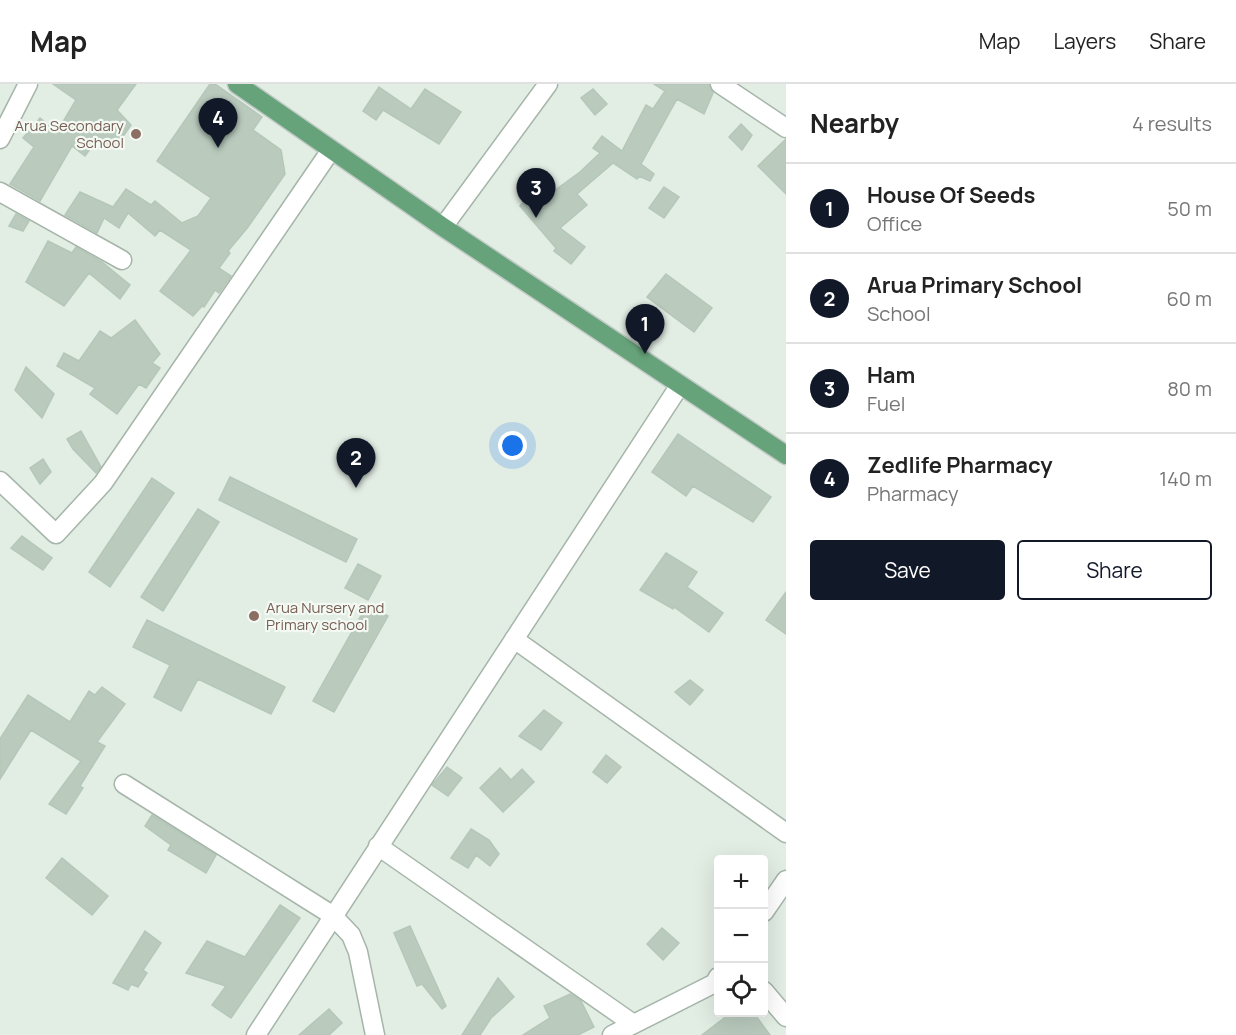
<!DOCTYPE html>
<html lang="en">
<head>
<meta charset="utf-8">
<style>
	body { margin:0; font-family:Manrope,sans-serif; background:#f2f2f2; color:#222 }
	.controls { position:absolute; right:18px; bottom:18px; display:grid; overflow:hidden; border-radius:6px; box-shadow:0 6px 24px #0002 }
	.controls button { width:54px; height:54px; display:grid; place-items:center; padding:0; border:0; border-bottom:2px solid #e0e0e0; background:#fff; color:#222; font:30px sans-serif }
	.you { position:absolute; left:513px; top:362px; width:21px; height:21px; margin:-15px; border:4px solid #fff; border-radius:50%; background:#1a73e8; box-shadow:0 0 0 9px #1a73e833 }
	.badge { display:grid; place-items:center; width:39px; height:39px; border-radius:50%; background:#111827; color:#fff; font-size:20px; font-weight:700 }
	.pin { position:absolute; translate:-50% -50px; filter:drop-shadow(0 2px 3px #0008) }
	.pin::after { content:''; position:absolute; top:32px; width:21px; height:18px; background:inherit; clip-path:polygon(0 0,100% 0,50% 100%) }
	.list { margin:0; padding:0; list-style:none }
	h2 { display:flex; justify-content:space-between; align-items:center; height:78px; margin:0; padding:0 24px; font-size:26px }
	h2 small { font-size:20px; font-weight:400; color:#767676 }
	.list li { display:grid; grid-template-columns:39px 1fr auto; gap:18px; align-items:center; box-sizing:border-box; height:90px; padding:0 24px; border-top:2px solid #e0e0e0 }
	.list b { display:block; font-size:22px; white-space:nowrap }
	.list p { margin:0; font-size:20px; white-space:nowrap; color:#767676 }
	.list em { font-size:20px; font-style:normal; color:#767676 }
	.actions { display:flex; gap:12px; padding:18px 24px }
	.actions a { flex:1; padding:14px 0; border:2px solid #111827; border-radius:6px; text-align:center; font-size:21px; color:#111827 }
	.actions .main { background:#111827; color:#fff }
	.icon { flex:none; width:33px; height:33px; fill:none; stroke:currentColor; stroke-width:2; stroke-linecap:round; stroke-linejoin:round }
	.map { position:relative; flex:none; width:786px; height:951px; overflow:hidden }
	header { display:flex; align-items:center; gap:36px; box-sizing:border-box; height:84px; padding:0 30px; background:#fff; border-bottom:2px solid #e0e0e0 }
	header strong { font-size:28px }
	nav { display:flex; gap:33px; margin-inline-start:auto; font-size:21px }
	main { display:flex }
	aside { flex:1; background:#fff }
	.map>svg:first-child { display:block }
	.building { fill:#bacbbe; stroke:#b4c7b8; stroke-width:1.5 }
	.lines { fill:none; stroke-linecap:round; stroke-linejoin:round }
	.minor-casing { stroke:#a5b5a9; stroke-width:21 }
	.tertiary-casing { stroke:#a5b5a9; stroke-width:21 }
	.primary-casing { stroke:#c1c9c4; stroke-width:21 }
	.minor { stroke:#fff; stroke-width:18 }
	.tertiary { stroke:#fff; stroke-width:18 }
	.primary { stroke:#66a37a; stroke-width:18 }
	.education-dot { fill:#8d6e63; stroke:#f3f9f3; stroke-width:2 }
	.labels { text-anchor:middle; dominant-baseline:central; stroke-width:4.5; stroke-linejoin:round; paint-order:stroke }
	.education-label { font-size:15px; fill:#785e54; stroke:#f3f9f3; text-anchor:end }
</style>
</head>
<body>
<header>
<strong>Map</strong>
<nav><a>Map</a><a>Layers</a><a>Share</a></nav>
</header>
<main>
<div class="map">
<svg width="786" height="951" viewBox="0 0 786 951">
	<rect width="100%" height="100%" fill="#e2ede4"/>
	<path class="building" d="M53 0H136L117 26 131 41 114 65 98 54 85 72 72 62 40 117 10 100 34 63 23 54 40 34 57 48 76 16Z
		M210 0H215L262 33 253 46 281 66 285 90 248 143 228 167 230 169 219 184 231 192 219 209 215 206 204 223 202 222 193 232 160 207 191 166 160 146 155 152 128 129 119 144 104 134 97 149 65 131 80 108 113 123 126 105 151 121 155 117 182 139 198 132 211 114 157 77Z
		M654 0H709L713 9 704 30 677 15 641 80 654 90 650 97 639 92 637 95 613 79 577 110 587 121 560 144 585 163 571 180 554 167 556 164 520 122 524 117 532 123 580 88 600 69 593 64 602 52 622 67 646 21 653 25 665 7Z
		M379 3 411 25 425 5 461 28 439 60 383 26 376 36 363 27Z
		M593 5 607 20 595 31 581 14Z
		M741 40 752 51 742 66 729 53Z
		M786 55V110L758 82Z
		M664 103 679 113 664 134 649 124Z
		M16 130 29 137 23 147 9 142Z
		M48 157 72 169 76 163 102 178 130 201 120 215 89 189 64 222 26 198Z
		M666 190 712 224 694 248 647 213Z
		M135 236 160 270 152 279 160 284 146 304 139 300 117 330 90 310 95 304 57 282 64 269 79 277 100 247 111 254Z
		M26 283 54 310 42 334 15 306Z
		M81 347 101 383 96 389 73 365 67 355Z
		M678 350 771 413 753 438 693 402 686 412 652 388Z
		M43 375 51 388 40 400 30 384Z
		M230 393 357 455 346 478 219 416Z
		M152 394 174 409 110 503 89 488Z
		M198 425 219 438 163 527 141 513Z
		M22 452 52 474 43 486 11 464Z
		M666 469 697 488 687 503 723 529 709 548 674 523 673 525 640 506Z
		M358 480 381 492 368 516 345 504Z
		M786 508V550L766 536Z
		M367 521 388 532 334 628 313 617Z
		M147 536 285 603 271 630 198 595 181 627 154 613 170 581 133 563Z
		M690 596 703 606 690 621 675 608Z
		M102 603 125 620 97 658 105 662 80 702 83 704 66 730 49 720 81 677 31 646 0 695V655L28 611 70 638 89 607 95 611Z
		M544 626 562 639 541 666 519 652Z
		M606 671 621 683 607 699 593 688Z
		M447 683 462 694 448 712 432 701Z
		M500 684 511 696 522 685 534 698 503 728 480 704Z
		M152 731 216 771 206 789 168 766 171 761 145 742Z
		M471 745 489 756 499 770 490 782 476 771 468 784 451 774Z
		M62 774 108 812 92 831 46 794Z
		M280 821 300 834 231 934 212 921 226 902 186 889 207 857 245 873Z
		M410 842 446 922 442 925 422 900 417 902 394 849Z
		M662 844 679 859 663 876 647 860Z
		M145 847 161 859 143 886 147 889 138 903 131 900 128 906 113 899Z
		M498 894 514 913 491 934 480 951H462Z
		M570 910 581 917 594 943 578 951H523L550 934 544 922Z
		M329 925 342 939 329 951H299Z
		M732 928H753L770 951H702Z"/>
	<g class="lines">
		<defs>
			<path id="minor" d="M720 0 786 44
				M0 55 28 0
				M0 108 122 176
				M0 397 56 450 103 399 331 66
				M514 555 786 749
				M124 700 332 831 351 851 358 868 375 951
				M378 762 632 939
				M764 828 786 796
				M764 907 786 933
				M256 951 680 301
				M612 951 715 899 718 893"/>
			<path id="tertiary" d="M443 143 548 0"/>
			<path id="primary" d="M237 0 443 143 786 371"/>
		</defs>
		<use href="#minor" class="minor-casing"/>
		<use href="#tertiary" class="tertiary-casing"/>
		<use href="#primary" class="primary-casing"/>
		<use href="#minor" class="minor"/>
		<use href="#tertiary" class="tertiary"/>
		<use href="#primary" class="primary"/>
	</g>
	<g class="education-dot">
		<circle cx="136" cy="50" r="6"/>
		<circle cx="254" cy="532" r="6"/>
	</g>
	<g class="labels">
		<g class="education-label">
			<text x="124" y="41">Arua Secondary<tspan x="124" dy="17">School</tspan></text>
			<text x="266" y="523" text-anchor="start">Arua Nursery and<tspan x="266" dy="17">Primary school</tspan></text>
		</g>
	</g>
</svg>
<div class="controls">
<button>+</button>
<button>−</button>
<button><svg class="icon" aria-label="locate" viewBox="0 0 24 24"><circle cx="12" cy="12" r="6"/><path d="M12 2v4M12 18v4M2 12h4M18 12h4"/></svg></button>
</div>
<div class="you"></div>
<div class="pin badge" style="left:645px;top:270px">1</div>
<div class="pin badge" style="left:356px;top:404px">2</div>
<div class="pin badge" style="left:536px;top:134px">3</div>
<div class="pin badge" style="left:218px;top:64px">4</div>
</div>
<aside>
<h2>Nearby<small>4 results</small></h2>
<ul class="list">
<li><span class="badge">1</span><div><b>House Of Seeds</b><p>Office</p></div><em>50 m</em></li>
<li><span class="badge">2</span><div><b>Arua Primary School</b><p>School</p></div><em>60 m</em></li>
<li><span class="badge">3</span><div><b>Ham</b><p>Fuel</p></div><em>80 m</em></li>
<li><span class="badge">4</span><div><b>Zedlife Pharmacy</b><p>Pharmacy</p></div><em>140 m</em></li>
</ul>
<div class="actions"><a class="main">Save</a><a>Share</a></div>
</aside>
</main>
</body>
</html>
